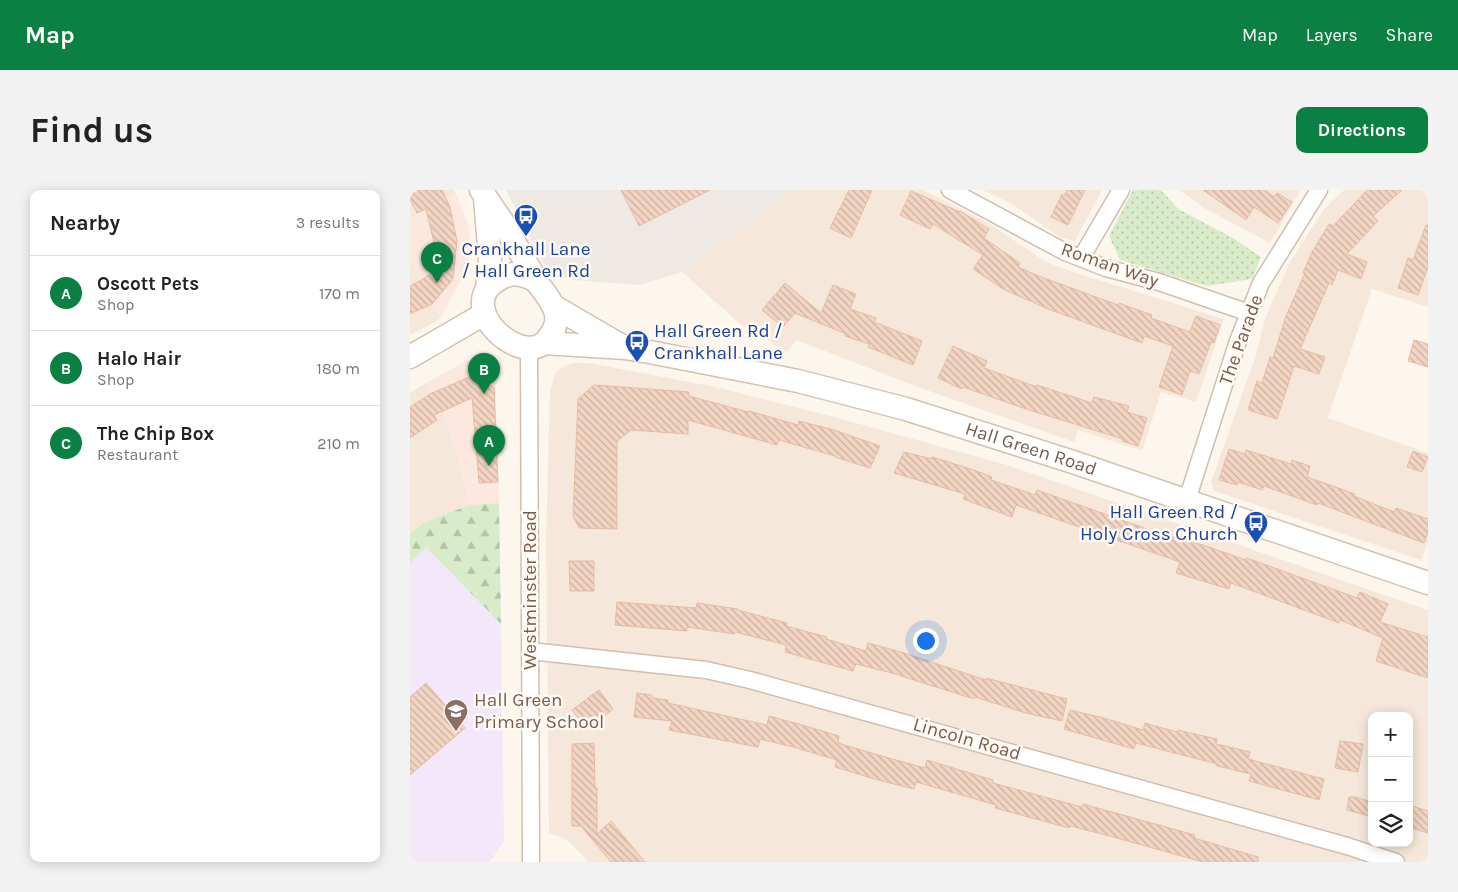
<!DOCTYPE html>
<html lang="en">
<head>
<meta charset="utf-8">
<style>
	body { margin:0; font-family:Karla,sans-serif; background:#f2f2f2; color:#222 }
	.controls { position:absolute; right:15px; bottom:15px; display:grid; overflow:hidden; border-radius:10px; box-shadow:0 2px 12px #0003 }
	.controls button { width:45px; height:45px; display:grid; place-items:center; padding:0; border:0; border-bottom:1px solid #e0e0e0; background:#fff; color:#222; font:25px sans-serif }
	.you { position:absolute; left:515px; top:450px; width:18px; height:18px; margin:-12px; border:4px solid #fff; border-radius:50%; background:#1a73e8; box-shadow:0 0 0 8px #1a73e833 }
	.badge { display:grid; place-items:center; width:32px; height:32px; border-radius:50%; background:#0b8043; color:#fff; font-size:16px; font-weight:700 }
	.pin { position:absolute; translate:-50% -41px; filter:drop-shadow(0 1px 2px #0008) }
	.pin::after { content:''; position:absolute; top:26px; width:18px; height:15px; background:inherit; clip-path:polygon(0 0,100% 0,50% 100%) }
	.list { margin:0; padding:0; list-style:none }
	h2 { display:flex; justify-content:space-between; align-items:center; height:65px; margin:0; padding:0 20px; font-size:21px }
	h2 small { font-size:16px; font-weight:400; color:#767676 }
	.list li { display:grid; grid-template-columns:32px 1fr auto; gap:15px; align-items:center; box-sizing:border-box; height:75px; padding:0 20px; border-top:1px solid #e0e0e0 }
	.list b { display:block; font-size:19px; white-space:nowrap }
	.list p { margin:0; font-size:16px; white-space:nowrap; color:#767676 }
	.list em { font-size:16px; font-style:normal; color:#767676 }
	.icon { flex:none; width:28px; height:28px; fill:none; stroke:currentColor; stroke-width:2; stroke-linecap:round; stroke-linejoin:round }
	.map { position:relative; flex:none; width:1018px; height:672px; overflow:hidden; border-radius:10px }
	header { display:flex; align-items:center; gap:30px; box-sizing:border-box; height:70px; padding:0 25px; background:#0b8043; color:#fff }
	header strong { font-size:24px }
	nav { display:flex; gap:28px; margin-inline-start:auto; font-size:18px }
	.intro { display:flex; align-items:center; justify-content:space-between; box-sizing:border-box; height:120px; padding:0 30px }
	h1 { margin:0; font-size:35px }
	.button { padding:12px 22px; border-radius:10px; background:#0b8043; color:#fff; font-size:18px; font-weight:700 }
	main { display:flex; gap:30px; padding:0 30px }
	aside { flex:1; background:#fff; border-radius:10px; box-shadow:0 2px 12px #0003 }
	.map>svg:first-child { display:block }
	.residential { fill:#f5e8da; fill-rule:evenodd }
	.commercial { fill:#fde8e0 }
	.industrial { fill:#efe9e4 }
	.education { fill:#f3e8fa }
	.forest { fill:url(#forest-firs) }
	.park { fill:url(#park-dots) }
	.building { fill:url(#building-back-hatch); stroke:#e6bba3 }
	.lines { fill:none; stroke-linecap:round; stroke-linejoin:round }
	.street-casing { stroke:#d1beb0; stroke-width:19 }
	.secondary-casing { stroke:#d6c0b0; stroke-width:25 }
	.street { stroke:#fff; stroke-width:16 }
	.secondary { stroke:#fff; stroke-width:22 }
	.labels { text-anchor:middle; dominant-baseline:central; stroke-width:5; stroke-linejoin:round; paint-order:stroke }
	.transit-label { font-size:19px; fill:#164399; stroke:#fffaf3 }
	.street-label { font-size:19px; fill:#7a5c4d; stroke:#fffaf3 }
	.education-label { font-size:19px; fill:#785e54; stroke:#fffaf3; text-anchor:start }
</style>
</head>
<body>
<header>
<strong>Map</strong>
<nav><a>Map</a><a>Layers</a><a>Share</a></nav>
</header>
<div class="intro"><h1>Find us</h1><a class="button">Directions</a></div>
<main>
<aside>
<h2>Nearby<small>3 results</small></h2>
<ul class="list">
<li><span class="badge">A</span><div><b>Oscott Pets</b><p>Shop</p></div><em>170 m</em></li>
<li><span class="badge">B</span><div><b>Halo Hair</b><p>Shop</p></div><em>180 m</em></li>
<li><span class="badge">C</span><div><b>The Chip Box</b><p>Restaurant</p></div><em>210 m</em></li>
</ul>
</aside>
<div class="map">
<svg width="1018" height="672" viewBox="0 0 1018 672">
	<defs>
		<pattern id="forest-firs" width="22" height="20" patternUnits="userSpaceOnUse" patternTransform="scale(1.25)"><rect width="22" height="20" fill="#d8ecc9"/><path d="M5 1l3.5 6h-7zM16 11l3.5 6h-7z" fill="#b4c2a5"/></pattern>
		<pattern id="park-dots" width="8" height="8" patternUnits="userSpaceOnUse" patternTransform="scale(1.25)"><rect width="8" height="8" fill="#d8ecc9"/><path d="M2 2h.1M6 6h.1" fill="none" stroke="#b4c2a5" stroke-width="1.8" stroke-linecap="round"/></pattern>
		<pattern id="building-back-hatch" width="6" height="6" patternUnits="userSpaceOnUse" patternTransform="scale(1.25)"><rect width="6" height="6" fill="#f3d5c3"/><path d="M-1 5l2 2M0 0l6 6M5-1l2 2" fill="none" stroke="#cab0a1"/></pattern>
	</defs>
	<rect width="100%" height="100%" fill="#fdf6ec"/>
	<path class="residential" d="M0 0H44L46 4 0 29Z
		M384 0H513L580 34 636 72 660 81 814 129 786 212 751 202 732 261 668 240 664 252 502 195 387 150 377 162 330 134 272 82Z
		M573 0H692L665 51 650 47 602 14Z
		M770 0H891L860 53 794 18Z
		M934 0H1018V117L962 99 918 228 1018 263V353L1011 370 804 301 801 292 846 165 855 129 880 72 915 18Z
		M0 68 31 127 25 132 0 145Z
		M163 173H179L306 197 428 228 597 275 1018 420V672H179L156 649 139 643 136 351 140 201 146 182 154 176ZM962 526H999V653H962Z
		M17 192 38 233 60 315 14 332 0 344V203Z"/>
	<path class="commercial" d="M46 4 59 37 60 61 56 79 48 96 31 127 0 68V29Z
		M59 170H75L85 181 89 313 60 315 38 233 17 192Z"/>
	<path class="industrial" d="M96 0H384L272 82 230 95 163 90 137 80Z"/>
	<path class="education" d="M89 313 94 651 80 672H0V344L14 332 60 315Z"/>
	<path class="forest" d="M89 313 91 434 16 357 0 373V344L14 332 60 315Z"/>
	<path class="park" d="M723 0H751L768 19 823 48 851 67 842 89 797 96 710 70 699 46Z"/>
	<path class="building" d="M0 0H32L40 17 47 51 43 89 22 114 0 124V96L10 91 20 84 24 53 16 19 7 23 0 9Z
		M211 0H300L229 36Z
		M439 0H462L441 48 420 38Z
		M657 0H675L658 35 641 27 652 4 654 6Z
		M793 0H855L864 7 867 3 882 12 868 33 844 17 836 30Z
		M957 0H992L963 26 968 31 937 64 957 72 951 89 928 80 922 95 919 93 890 159 915 167 909 184 884 176 867 229 838 220 847 191 852 193 860 167 863 168 876 126 895 83H893L901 64 919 34 923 36Z
		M501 1 550 22V21L579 39 574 48 610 73 608 77 631 87 708 115 709 113 742 125 741 128 780 142 786 126 810 135 804 153 801 152 789 184 780 181 772 205 749 197 763 156 734 146 732 153 638 119 593 99 563 79 573 65 523 34 520 39 490 25Z
		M1016 35H1018V77L1008 105 988 98 998 68 1003 70Z
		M375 93 411 123 423 95 446 104 440 119 466 128 464 132 512 151 503 175 458 157 459 154 435 146 436 144 385 123 373 137 352 120Z
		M1004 150 1018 154V177L998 171Z
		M543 156 577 171 574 178 627 197V195L682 213 684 207 719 216 717 222 737 228 728 256 712 251 713 249 619 220 553 197 552 199 528 188Z
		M64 185 84 198 88 292 69 293 62 208 24 225 27 230 0 248V217L22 203Z
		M184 195 279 202V206L338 222 339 221 388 235 389 231 424 240 470 256 460 278 425 267V266L369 250 367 255 278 230V244L221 240 207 251V339L169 338 163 326 168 209Z
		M819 259 835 264 836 260 881 274 882 270 900 276 897 287 945 304 944 306 984 322 986 318 1018 329V342L1014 353 908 313 907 315 854 296 852 300 828 292 827 295 809 290Z
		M1003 261 1018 267 1012 282 997 277Z
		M494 262 522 269V267L564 280 582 287 581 290 625 305 627 300 754 345 793 355 836 370 837 368 947 408 950 402 978 414 970 432 1018 447V488L966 471 973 448 930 430 929 433 821 393 819 399 766 383 770 372 606 315 602 327 553 309 555 304 484 283Z
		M159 371H184V401H160Z
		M207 412 286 418 287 413 328 419V420L377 433 376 436 417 447 416 449 456 461 458 453 491 462 576 490V488L657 509 652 531 616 523 565 507 564 509 482 483 446 474 443 481 375 462 376 455 325 442 324 444 277 437V441L205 435Z
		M16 493 55 538 0 585V507Z
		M189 500 203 519 177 539 162 520Z
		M227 503 242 505V508L258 510V513L357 535 359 526 392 535 429 546 428 553 468 565 515 578 517 570 583 590V593L672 617 673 614 785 645 784 648 848 667V672H793L696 645 660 636 659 638 585 618 586 615 506 592 504 599 468 590 425 577 427 570 383 557 350 549 348 557 259 540 262 531 224 527Z
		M660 520 694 528 733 540 735 533 767 542 768 540 807 549 806 554 840 562 838 569 914 589 909 610 839 591 841 584 807 576V574L726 553 724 559 654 539Z
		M930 551 953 554 948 582 925 578Z
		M184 553 185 598H187V644L201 631 235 672H201L171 636H162V554Z
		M939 607H945L962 612V627L937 620Z
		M999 615 1018 621V643L999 637Z"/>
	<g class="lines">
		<defs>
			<path id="street" d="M540 0 655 62 696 78 749 92 839 123
				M671 68 711 0
				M119 158 121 672
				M777 310 828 151 851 93 909 0
				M120 461 296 480 340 490 937 656 986 672"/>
			<g id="secondary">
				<path d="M71 0 92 31 128 93"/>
				<path d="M75 8 80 68 77 99"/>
				<path d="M104 84C110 85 117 86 122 89 128 92 131 98 135 103 146 118 152 131 139 147 137 150 135 153 131 155 104 170 53 121 81 95 88 89 94 85 104 84Z"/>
				<path d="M145 117 212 156"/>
				<path id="s1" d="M134 153 215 158 245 163 388 191 496 219 663 272 1018 393"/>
				<path d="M0 167 74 124"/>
			</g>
		</defs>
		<use href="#street" class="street-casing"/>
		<use href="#secondary" class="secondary-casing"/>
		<use href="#street" class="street"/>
		<use href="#secondary" class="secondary"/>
	</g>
	<defs>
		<symbol id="bus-pin" viewBox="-11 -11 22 30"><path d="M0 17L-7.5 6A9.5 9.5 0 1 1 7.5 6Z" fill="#1a4fb4" stroke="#fffaf3"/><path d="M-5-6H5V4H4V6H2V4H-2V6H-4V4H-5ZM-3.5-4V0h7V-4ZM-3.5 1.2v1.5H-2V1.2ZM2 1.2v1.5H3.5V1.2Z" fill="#fff"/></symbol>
		<symbol id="school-pin" viewBox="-11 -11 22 30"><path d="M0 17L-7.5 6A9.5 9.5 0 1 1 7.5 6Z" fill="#8d6e63" stroke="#fffaf3"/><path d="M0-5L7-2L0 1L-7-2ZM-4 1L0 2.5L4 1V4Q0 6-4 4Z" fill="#fff"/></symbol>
	</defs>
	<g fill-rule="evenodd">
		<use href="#bus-pin" x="102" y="12" width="28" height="38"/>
		<use href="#bus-pin" x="213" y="138" width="28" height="38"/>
		<use href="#bus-pin" x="832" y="319" width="28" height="38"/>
		<use href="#school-pin" x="32" y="507" width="28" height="38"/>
	</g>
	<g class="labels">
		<g class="transit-label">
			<text x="116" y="59">Crankhall Lane<tspan x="116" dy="22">/ Hall Green Rd</tspan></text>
			<text x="244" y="141" text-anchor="start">Hall Green Rd /<tspan x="244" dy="22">Crankhall Lane</tspan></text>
			<text x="828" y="322" text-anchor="end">Hall Green Rd /<tspan x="828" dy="22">Holy Cross Church</tspan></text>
		</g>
		<g class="street-label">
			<text transform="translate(700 75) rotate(19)">Roman Way</text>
			<text transform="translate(831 150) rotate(-70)">The Parade</text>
			<text stroke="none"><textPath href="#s1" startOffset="500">Hall Green Road</textPath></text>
			<text transform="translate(120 400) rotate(-90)">Westminster Road</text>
			<text transform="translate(557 549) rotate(16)">Lincoln Road</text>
		</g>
		<g class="education-label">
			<text x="64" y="510">Hall Green<tspan x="64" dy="22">Primary School</tspan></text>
		</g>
	</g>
</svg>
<div class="controls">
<button>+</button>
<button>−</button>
<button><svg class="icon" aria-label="layers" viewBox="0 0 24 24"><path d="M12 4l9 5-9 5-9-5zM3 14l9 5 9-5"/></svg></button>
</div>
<div class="you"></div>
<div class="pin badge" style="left:79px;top:276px">A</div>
<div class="pin badge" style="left:74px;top:204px">B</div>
<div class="pin badge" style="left:27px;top:93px">C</div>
</div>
</main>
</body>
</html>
